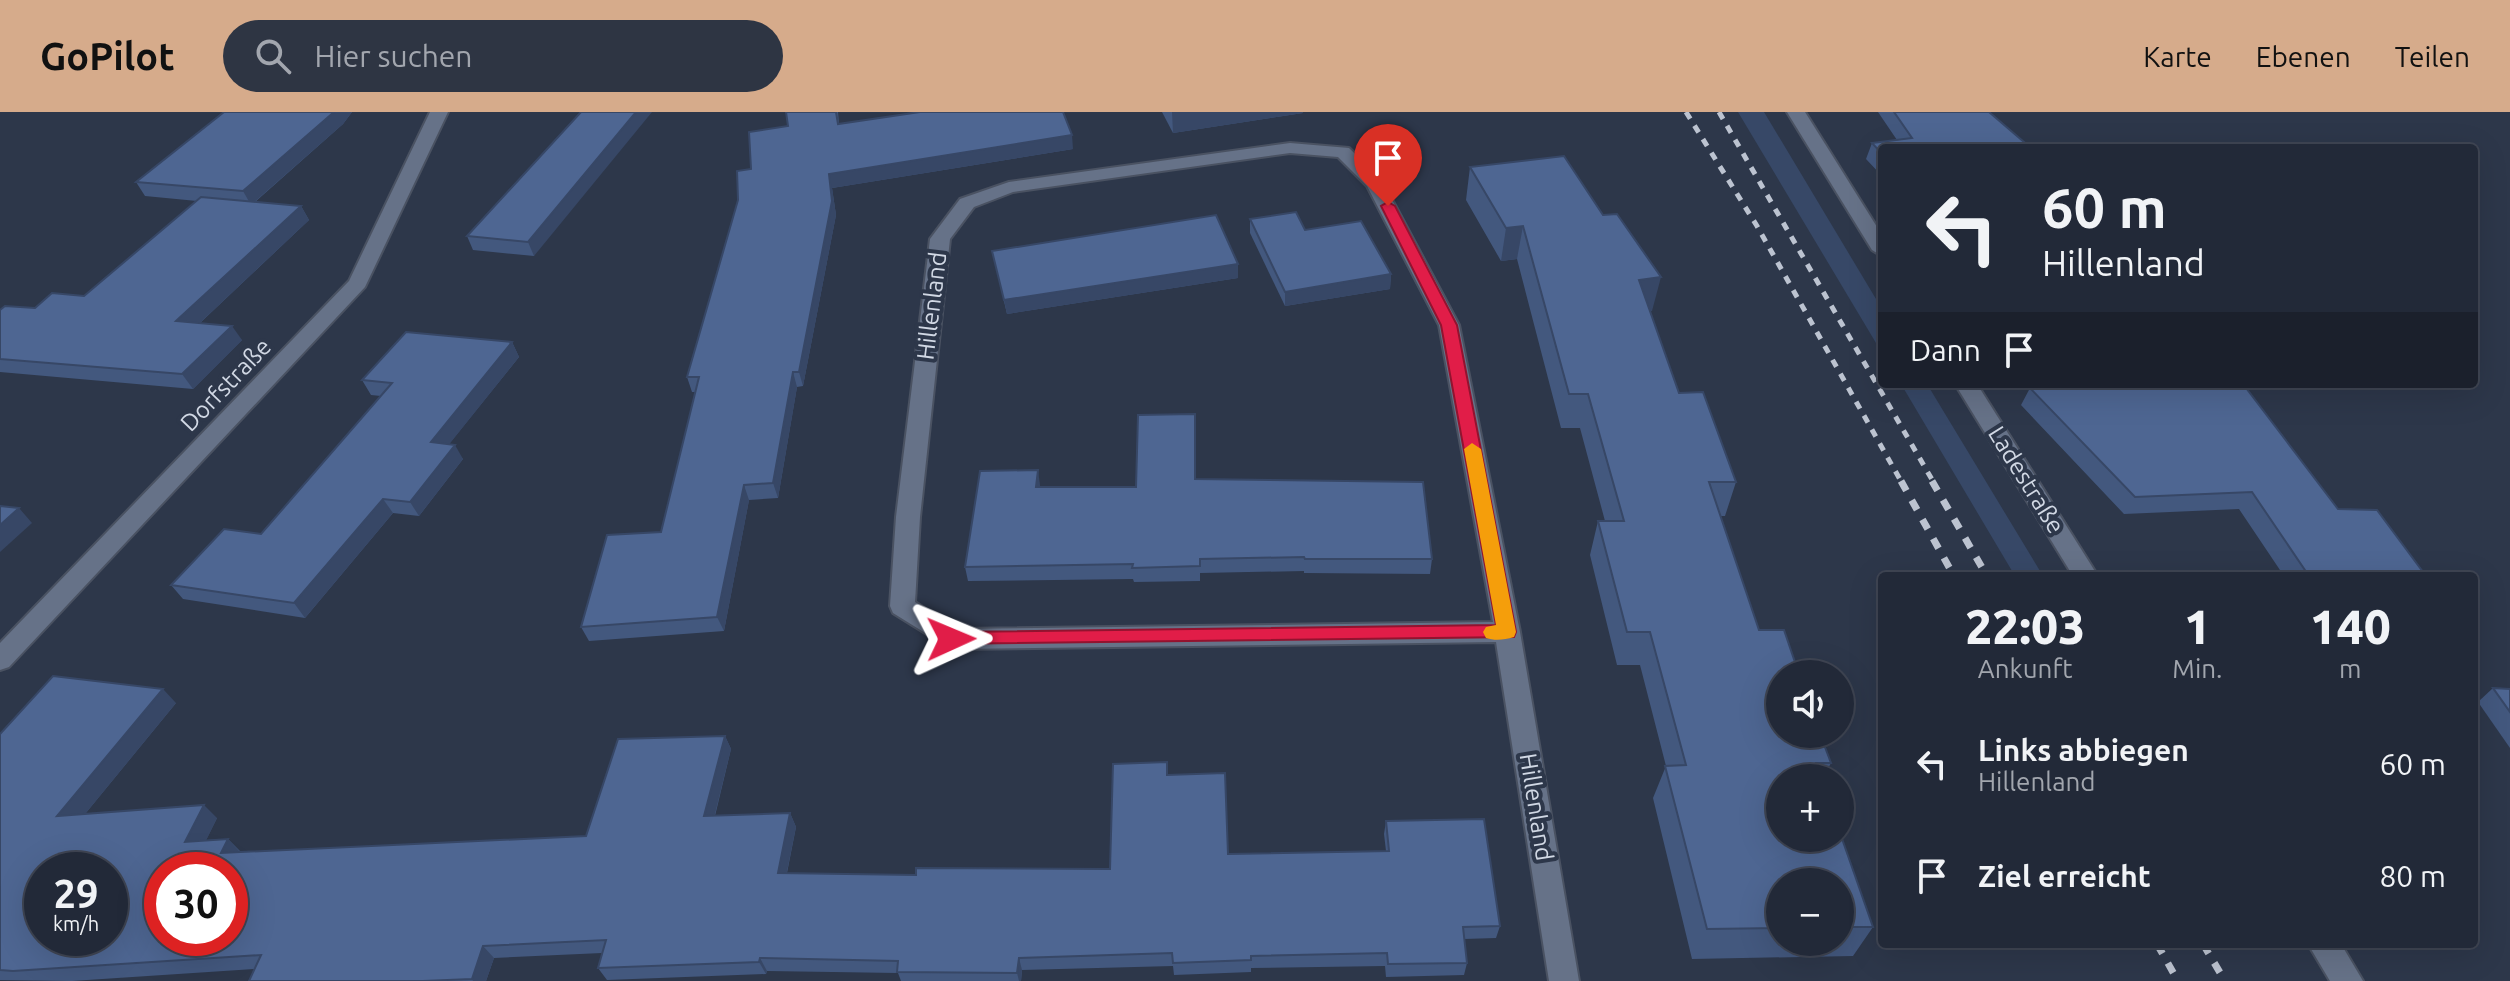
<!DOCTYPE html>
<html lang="de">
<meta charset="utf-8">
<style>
:root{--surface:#222938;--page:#2e3543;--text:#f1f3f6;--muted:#a2a6ae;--line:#3f4553;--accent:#d6ab8b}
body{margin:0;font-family:Ubuntu,sans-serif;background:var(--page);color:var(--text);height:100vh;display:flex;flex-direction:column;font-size:30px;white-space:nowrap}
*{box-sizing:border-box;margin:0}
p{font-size:26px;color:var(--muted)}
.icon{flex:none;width:44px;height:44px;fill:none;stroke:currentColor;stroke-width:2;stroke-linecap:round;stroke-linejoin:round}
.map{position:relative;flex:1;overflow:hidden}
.details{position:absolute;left:1878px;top:460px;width:600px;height:376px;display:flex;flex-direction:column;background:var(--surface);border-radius:8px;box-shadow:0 8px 32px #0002,0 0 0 2px var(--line)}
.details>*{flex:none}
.top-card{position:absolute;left:1878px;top:32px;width:600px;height:244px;border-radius:8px;box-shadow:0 8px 32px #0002,0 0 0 2px var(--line);background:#222938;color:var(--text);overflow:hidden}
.controls{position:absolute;left:1766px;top:548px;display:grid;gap:16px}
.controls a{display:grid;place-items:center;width:88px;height:88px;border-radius:50%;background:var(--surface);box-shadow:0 8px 32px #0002,0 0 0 2px var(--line);font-size:40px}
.speed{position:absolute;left:24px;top:740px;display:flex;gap:16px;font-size:40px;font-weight:700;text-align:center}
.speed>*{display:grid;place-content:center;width:104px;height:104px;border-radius:50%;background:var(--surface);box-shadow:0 8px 32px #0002,0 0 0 2px var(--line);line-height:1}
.speed small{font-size:20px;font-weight:400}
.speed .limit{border:12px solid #d22;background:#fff;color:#111}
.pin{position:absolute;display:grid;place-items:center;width:68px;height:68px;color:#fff;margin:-82px -34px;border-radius:50% 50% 50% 0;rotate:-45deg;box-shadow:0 0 8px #0007}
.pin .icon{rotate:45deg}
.me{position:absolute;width:88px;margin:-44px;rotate:89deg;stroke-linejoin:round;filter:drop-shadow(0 0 6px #0008)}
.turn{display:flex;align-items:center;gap:28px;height:168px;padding:0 32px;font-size:36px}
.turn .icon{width:104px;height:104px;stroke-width:2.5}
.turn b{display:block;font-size:56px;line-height:68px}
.then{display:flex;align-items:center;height:76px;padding:0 32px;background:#0003;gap:16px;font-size:30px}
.eta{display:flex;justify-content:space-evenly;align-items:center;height:136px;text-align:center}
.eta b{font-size:48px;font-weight:800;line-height:56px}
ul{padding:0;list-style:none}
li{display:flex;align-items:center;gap:24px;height:112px;padding:0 32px}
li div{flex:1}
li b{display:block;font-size:30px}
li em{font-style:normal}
header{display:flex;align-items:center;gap:48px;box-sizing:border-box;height:112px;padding:0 40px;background:var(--accent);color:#111}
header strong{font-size:38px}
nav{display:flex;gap:44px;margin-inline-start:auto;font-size:28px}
.search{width:560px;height:72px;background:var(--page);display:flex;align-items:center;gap:20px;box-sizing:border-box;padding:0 28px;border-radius:44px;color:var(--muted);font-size:30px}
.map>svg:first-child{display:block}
.green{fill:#374867}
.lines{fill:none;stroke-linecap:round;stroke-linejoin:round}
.minor-casing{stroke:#4a5262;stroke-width:4}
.minor{fill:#667288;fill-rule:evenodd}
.rail-far1{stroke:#bcc3d0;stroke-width:5;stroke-dasharray:8 8;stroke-linecap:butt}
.rail{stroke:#bcc3d0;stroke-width:7;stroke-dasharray:11 11;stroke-linecap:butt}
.wall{fill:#43587e;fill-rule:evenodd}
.shaded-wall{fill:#374766}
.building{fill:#4e6692;stroke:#374766;stroke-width:2;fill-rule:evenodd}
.route{fill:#e11d48;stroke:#92132f;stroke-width:2}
.slow{fill:#f59e0b}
.labels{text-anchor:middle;stroke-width:8;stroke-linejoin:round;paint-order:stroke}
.street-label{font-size:24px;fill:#d1d8e4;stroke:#2d374a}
</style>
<header>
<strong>GoPilot</strong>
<div class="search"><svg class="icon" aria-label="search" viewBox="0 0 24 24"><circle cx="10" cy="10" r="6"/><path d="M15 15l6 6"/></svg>Hier suchen</div>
<nav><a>Karte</a><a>Ebenen</a><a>Teilen</a></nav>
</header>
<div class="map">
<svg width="2510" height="869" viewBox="0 0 2510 869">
<rect width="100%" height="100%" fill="#2d374a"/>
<g class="green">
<polygon points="1738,0 1764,0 1882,197 1882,241"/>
<polygon points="1901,272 1927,272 2043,464 2015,464"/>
</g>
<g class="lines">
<defs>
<g id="minor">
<polygon points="430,0 448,0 365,175 9,555 0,558 0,531 349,169"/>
<polygon points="1787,0 1805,0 1882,123 1882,144 1872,138"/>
<path d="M 1290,31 L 1349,36 L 1381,67 L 1459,213 L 1520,520 L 1579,869 L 1549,869 L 1496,530 L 951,537 L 893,501 L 890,494 L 896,405 L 930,127 L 960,87 L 1009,70 ZM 1290,41 L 1338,45 L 1367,74 L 1439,213 L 1493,510 L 956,517 L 915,490 L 920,405 L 950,127 L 974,95 L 1013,80 Z"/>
<polygon points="1955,272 1977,272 2098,464 2073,464"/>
<polygon points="2308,832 2341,832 2363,869 2330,869"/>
</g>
</defs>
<use href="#minor" class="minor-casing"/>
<use href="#minor" class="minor"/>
<g class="rail-far1">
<polyline points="1686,0 1757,114 1902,371"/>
<polyline points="1719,0 1934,371"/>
</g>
<g class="rail">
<polyline points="1901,369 1954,464"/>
<polyline points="1932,369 1987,464"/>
<polyline points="2157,832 2178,869"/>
<polyline points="2203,832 2225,869"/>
</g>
</g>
<g class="wall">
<polygon points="224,0 352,0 343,12 255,90 301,94 309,108 200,211 242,228 193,277 0,260 0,198 35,196 84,184 197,89 145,84 136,70"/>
<polygon points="581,0 534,144 473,138 467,124"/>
<polygon points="786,0 838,0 839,12 1073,37 832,76 836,103 803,274 797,275 778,386 749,388 724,519 589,529 581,515 661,420 695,280 692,280 687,265 751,57 788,14"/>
<polygon points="1162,0 1303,0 1303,1 1173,21"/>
<polygon points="1878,0 1989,0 1882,36 1882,64 1866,47 1872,31 1897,28"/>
<path d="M 1470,55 L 1652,199 L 1650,199 L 1679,281 L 1736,370 L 1725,404 L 1720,404 L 1759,518 L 1831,651 L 1823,666 L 1780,666 L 1873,815 L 1853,844 L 1692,847 L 1653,686 L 1666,654 L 1640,553 L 1617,553 L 1590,443 L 1598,409 L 1605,409 L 1580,316 L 1561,316 L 1517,147 L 1501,149 L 1466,88 ZM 1780,770 L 1840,770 L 1840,830 L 1780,830 Z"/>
<polygon points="1250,107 1305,118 1391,162 1390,177 1285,194 1250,121"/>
<polygon points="992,139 1238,152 1238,166 1007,202"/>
<polygon points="512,230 519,245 449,332 463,347 419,404 393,401 305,506 183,487 171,473 261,422 381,284 371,283 362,268"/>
<polygon points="2030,276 2338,397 2426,464 2284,464 2239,397 2124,402 2021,293"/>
<polygon points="1196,367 1432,447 1430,462 1304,461 1304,459 1200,461 1200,469 1134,470 1133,467 968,469 965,455 1040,373 1040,375 1136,375"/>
<polygon points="2493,576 2510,577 2510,636 2478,590"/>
<polygon points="176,591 85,702 217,706 206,728 228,727 241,740 586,724 725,624 731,637 715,704 790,701 796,715 787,761 916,763 1110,757 1168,662 1228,742 1386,739 1384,722 1386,709 1500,814 1496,826 1464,827 1467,851 1464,863 1386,865 1385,854 1251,856 1251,860 1174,863 1173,854 1022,858 1021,869 901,869 898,861 767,859 766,862 607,868 598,856 602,841 494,846 486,869 249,869 254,857 72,869 0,868 0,622"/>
</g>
<g class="shaded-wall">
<polygon points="334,0 352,0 343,12 251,93 243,79"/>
<polygon points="636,0 652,0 534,144 528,130"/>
<polygon points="1172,0 1303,0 1303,1 1173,21"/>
<polygon points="1072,23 1073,37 832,76 836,103 803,274 799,260 829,62"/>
<polygon points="301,94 309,108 187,223 176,209"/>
<polygon points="1523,114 1517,147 1501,149 1506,116"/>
<polygon points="1238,152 1238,166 1007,202 1004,188"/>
<polygon points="1391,162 1390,177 1285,194 1285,180"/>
<polygon points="1661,165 1652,199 1631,202 1639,168"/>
<polygon points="232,214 242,228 193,277 182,262"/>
<polygon points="512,230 519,245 439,345 431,330"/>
<polygon points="793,260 797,275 778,386 773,371"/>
<polygon points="455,333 463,347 419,404 410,390"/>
<polygon points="1038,358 1040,373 1038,390 1036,375"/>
<polygon points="744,373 749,388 724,519 717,505"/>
<polygon points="383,387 393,401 305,506 294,491"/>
<polygon points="19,396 32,411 0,440 0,413"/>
<polygon points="163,577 176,591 72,718 57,704"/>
<polygon points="725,624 731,637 711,718 704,704"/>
<polygon points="204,693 217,706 199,743 185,730"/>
<polygon points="790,701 796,715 784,774 778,761"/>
<polygon points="228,727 241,741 221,741"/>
<polygon points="483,834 494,846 486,869 473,869 472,867"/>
<polygon points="760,846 767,859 766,862 759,850"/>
<polygon points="1019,846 1022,858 1021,869 1019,869 1017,861"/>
</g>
<g class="building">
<polygon points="224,0 334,0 243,79 136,70"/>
<polygon points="581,0 636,0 528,130 467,124"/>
<polygon points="786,0 836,0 838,12 920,0 1063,0 1072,23 829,62 832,89 799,260 793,260 773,371 744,373 717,505 581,515 607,423 661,420 699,265 687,265 738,88 737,59 751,57 749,20 788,14"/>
<polygon points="1894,0 1989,0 2031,36 1882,36 1882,42 1872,31 1912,26"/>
<polygon points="1564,44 1603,103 1617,102 1661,165 1639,168 1679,281 1703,280 1736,370 1709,370 1759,518 1784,518 1799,562 1780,562 1780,622 1820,622 1831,651 1816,651 1821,666 1780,666 1780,726 1840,726 1840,721 1873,815 1840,815 1840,770 1780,770 1780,816 1707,817 1665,654 1686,653 1650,520 1627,520 1598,409 1624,409 1588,282 1569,282 1523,114 1506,116 1470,55"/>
<polygon points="201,85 301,94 176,209 232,214 182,262 0,247 0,198 5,194 35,196 52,181 84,184"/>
<polygon points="1296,100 1305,118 1361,109 1391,162 1285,180 1250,107"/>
<polygon points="1216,103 1238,152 1004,188 992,139"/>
<polygon points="406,220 512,230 431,330 455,333 410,390 383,387 294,491 171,473 224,417 261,422 392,271 362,268"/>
<polygon points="2054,272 2243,272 2338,397 2377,398 2426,464 2309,464 2252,380 2135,385 2030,276"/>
<polygon points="1195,302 1195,367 1423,370 1432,447 1305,447 1304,445 1200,447 1200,454 1132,456 1133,452 965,455 980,359 1038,358 1036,375 1136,375 1138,303"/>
<polygon points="0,394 19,396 0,413"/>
<path d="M 53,564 L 163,577 L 57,704 L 204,693 L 185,730 L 228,727 L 221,741 L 586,724 L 618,627 L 725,624 L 704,704 L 790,701 L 778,761 L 916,763 L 916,756 L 1110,757 L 1113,652 L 1167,650 L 1167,663 L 1225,661 L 1228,742 L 1389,739 L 1386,709 L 1484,707 L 1500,814 L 1463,815 L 1467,851 L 1388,852 L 1387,841 L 1251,844 L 1251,848 L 1173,851 L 1172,841 L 1019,846 L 1017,861 L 897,860 L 898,849 L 760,846 L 759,850 L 598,856 L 606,828 L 483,834 L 472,867 L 423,869 L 249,869 L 261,843 L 13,859 L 0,858 L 0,622 ZM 42,758 L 110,758 L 110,826 L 42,826 ZM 162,758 L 230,758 L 230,826 L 162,826 Z"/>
<polygon points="2493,576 2510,577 2510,600"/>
</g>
<polygon class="route" points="1388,90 1395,94 1457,213 1516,520 1514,525 944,532 941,527 944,522 951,520 1496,513 1441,213 1381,94"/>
<path class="slow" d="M 1472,331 L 1481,337 L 1516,520 L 1514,525 C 1504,528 1495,529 1486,526 L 1483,520 L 1486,515 L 1496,513 L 1464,337 Z"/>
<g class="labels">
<g class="street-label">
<text transform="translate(932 194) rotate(-83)" y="8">Hillenland</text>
<text transform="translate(226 273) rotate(-46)" y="8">Dorfstraße</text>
<text transform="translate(2026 368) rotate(58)" y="8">Ladestraße</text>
<text transform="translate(1536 695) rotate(81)" y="8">Hillenland</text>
</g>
</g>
</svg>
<div class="controls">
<a><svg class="icon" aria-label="sound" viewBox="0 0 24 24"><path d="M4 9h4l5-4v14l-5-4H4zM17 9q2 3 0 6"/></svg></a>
<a>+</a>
<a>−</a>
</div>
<div class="speed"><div>29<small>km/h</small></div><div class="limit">30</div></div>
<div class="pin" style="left:1388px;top:94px;background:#d93025"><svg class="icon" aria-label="arrive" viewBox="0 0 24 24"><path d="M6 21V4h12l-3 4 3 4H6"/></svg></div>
<svg class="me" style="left:951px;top:527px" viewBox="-20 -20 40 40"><path d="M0-17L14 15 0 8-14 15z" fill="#e11d48" stroke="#fff" stroke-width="4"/></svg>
<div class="top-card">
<div class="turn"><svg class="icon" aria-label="left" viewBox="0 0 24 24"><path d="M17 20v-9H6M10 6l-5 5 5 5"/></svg><div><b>60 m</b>Hillenland</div></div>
<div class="then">Dann<svg class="icon" aria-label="arrive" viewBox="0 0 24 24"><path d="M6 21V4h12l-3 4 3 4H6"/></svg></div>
</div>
<section class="details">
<div class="eta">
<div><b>22:03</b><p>Ankunft</p></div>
<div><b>1</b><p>Min.</p></div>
<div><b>140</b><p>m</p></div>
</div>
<ul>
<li><svg class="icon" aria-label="left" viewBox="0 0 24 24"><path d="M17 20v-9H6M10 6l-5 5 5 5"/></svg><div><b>Links abbiegen</b><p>Hillenland</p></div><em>60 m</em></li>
<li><svg class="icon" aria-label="arrive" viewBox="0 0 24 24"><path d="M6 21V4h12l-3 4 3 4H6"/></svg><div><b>Ziel erreicht</b></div><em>80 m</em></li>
</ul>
</section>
</div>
